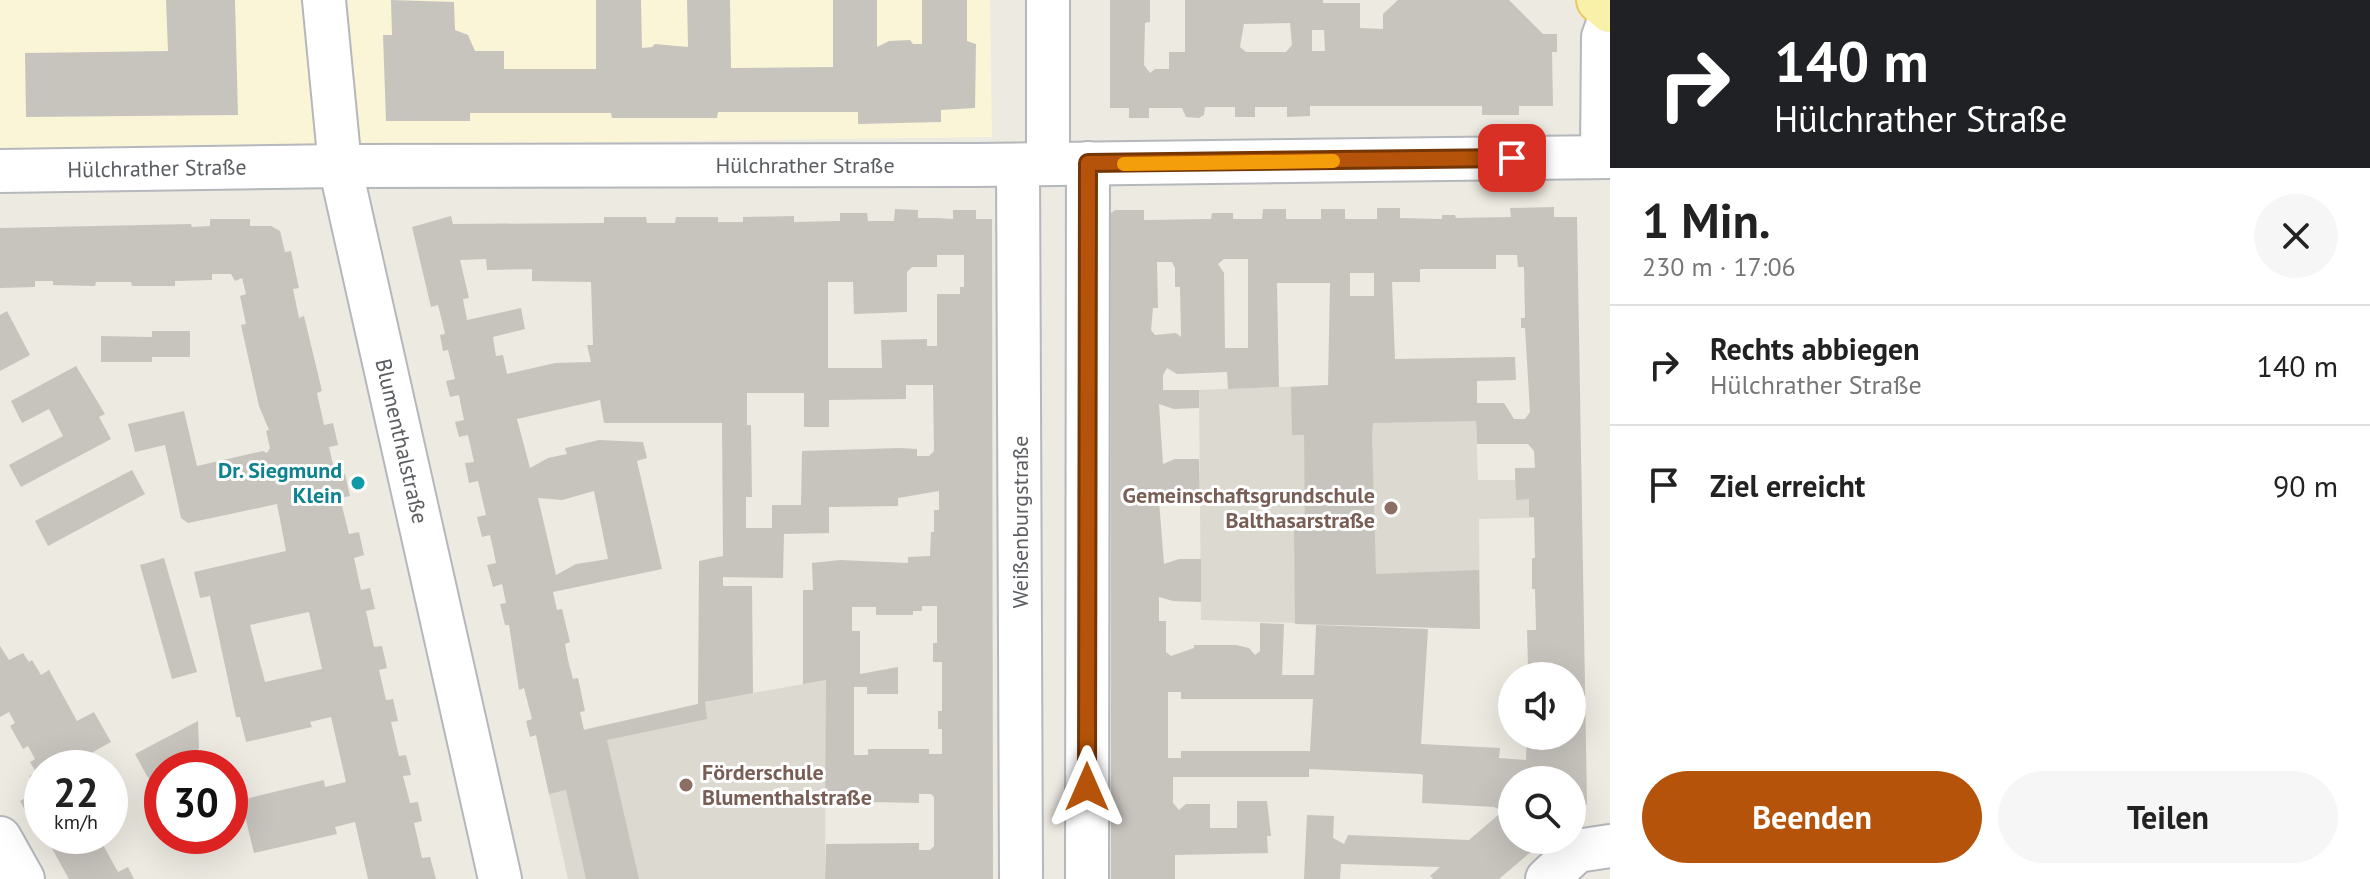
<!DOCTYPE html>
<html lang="de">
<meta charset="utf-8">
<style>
:root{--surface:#fff;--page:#f6f6f6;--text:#222;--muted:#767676;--line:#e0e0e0;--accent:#b45309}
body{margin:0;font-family:"PT Sans",sans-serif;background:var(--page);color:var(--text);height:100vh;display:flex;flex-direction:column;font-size:30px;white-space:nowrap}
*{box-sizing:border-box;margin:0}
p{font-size:26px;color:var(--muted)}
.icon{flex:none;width:44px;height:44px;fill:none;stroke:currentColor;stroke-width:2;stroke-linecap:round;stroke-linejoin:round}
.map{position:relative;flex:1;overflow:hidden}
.drawer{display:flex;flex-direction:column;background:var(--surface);width:760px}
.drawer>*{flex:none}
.hud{background:#202124;color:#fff;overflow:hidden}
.tools{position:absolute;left:1498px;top:662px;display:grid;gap:16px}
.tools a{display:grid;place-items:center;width:88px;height:88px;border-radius:50%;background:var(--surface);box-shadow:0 8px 32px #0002;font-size:40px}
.speed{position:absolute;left:24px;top:750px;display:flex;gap:16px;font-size:40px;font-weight:700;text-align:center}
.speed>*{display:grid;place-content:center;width:104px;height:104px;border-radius:50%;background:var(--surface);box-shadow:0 8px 32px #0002;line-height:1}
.speed small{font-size:20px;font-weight:400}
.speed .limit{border:12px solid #d22;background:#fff;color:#111}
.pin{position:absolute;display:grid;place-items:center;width:68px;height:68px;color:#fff;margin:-34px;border-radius:16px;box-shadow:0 4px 12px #0006}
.me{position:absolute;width:88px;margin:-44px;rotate:0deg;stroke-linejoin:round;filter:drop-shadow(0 0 6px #0008)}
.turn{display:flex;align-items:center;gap:28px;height:168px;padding:0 32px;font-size:36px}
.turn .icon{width:104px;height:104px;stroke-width:2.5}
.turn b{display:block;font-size:56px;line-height:68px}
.round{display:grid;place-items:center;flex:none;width:84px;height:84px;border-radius:42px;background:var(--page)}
.overview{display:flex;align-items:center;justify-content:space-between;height:136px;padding:0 32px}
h1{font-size:48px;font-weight:800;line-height:60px}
.button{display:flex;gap:16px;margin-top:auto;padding:16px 32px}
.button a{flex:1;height:92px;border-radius:48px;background:var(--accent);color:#fff;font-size:32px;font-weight:800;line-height:92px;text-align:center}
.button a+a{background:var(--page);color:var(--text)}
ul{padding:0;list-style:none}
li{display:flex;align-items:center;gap:24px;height:120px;padding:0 32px;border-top:2px solid var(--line)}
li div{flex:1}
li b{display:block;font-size:30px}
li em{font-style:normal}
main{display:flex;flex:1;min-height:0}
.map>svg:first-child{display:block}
.commercial{fill:#fbf5d7}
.education{fill:#dcd9d0}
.building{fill:#c7c4be;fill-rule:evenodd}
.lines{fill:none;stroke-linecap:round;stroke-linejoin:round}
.minor-casing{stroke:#b4b7bb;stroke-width:46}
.major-casing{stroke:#e8c95f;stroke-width:48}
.minor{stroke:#fff;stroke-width:42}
.major{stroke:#f9f1a9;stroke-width:44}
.route-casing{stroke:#753606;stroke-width:20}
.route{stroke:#b45309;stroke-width:14}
.slow{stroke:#f59e0b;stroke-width:14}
.culture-dot{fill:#0f9aa8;stroke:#fff;stroke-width:3}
.education-dot{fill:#8d6e63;stroke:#fff;stroke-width:3}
.labels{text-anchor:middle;stroke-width:6;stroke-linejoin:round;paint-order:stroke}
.street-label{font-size:22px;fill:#5a5d61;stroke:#fff}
.culture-label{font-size:22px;font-weight:bold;fill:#0d838f;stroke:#fff;text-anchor:end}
.education-label{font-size:22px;font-weight:bold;fill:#785e54;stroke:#fff;text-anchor:end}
</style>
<main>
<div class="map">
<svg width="1610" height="879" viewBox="0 0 1610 879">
<rect width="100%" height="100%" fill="#eceae1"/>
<polygon class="commercial" points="0,0 990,0 992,137 0,150"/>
<g class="education">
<polygon points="1420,382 1476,421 1478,480 1515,480 1515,468 1581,467 1582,516 1479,519 1480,629 1201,620 1199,390"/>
<polygon points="826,680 825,879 568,879 537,740 725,698"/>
</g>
<g class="building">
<polygon points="166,0 235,0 238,115 26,117 25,53 168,51"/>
<polygon points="391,0 454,2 455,30 468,35 475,51 504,51 504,69 596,69 596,0 641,0 642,48 652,47 655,44 688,47 687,0 730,0 731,68 833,67 833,0 877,0 877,47 889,41 910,40 913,44 922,44 922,0 967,0 967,41 976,44 975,108 941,110 941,122 858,124 858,112 718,112 717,118 612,118 611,113 470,113 470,121 386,121 383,35 392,35"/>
<path d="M 1110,0 L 1150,0 L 1150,22 L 1145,23 L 1144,65 L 1150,73 L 1155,69 L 1169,69 L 1169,52 L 1185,52 L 1185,0 L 1323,0 L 1323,3 L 1360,3 L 1360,28 L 1383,29 L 1383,14 L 1398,0 L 1509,0 L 1543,34 L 1557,34 L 1557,52 L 1552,52 L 1553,106 L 1519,106 L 1519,115 L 1482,115 L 1482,106 L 1310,106 L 1310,116 L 1287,117 L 1287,107 L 1255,107 L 1255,117 L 1235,117 L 1235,107 L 1205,107 L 1204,115 L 1199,118 L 1186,117 L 1182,108 L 1149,108 L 1149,118 L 1129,118 L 1129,108 L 1110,108 ZM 1290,23 L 1292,45 L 1286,52 L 1246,52 L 1240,47 L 1244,24 ZM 1312,30 L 1324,30 L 1325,51 L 1312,51 Z"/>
<path d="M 1554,207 L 1554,217 L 1577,217 L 1587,804 L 1572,816 L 1572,780 L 1512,780 L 1512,840 L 1545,840 L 1499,879 L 1433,879 L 1430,876 L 1440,867 L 1341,864 L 1340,879 L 1304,879 L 1307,815 L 1334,816 L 1333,838 L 1344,844 L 1348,835 L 1469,840 L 1503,811 L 1494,807 L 1422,803 L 1423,775 L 1420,774 L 1309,769 L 1309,777 L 1173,777 L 1173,803 L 1179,810 L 1186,804 L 1210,804 L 1210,828 L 1237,828 L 1237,801 L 1267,801 L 1271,836 L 1267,836 L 1268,853 L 1175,855 L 1175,879 L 1111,879 L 1111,213 L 1115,210 L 1144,210 L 1144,220 L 1211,219 L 1212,213 L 1233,213 L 1233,219 L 1262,219 L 1263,209 L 1286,209 L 1286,219 L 1321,219 L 1321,209 L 1345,209 L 1345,219 L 1377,219 L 1377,208 L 1400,208 L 1400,218 L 1442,219 L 1442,215 L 1455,215 L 1456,218 L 1511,217 L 1510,208 ZM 1496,255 L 1517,255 L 1518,267 L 1524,267 L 1525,318 L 1521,318 L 1521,328 L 1525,328 L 1530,412 L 1525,419 L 1514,419 L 1504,403 L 1477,403 L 1477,381 L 1516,380 L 1515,357 L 1395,359 L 1392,282 L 1420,282 L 1420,269 L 1496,269 ZM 1224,259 L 1248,259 L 1248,348 L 1225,348 L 1224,273 L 1218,264 ZM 1157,262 L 1172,262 L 1175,268 L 1175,287 L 1180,287 L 1181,337 L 1176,333 L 1155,335 L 1151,330 L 1153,308 L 1158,308 ZM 1350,273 L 1374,273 L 1374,296 L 1350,296 ZM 1277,283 L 1330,283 L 1328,385 L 1291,387 L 1292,435 L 1304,435 L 1305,525 L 1294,525 L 1295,624 L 1480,629 L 1479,570 L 1376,574 L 1372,435 L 1373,423 L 1476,421 L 1477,444 L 1528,444 L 1534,451 L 1535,468 L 1515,468 L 1516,500 L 1529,499 L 1529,517 L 1534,517 L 1535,558 L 1532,558 L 1532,589 L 1535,589 L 1536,630 L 1527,630 L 1528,667 L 1523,667 L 1523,676 L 1572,676 L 1572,736 L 1527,736 L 1526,760 L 1499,758 L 1500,748 L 1421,744 L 1428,629 L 1316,625 L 1314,675 L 1282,675 L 1284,624 L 1260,623 L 1260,651 L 1255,655 L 1249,648 L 1236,645 L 1194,645 L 1194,648 L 1171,656 L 1166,652 L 1166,621 L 1159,621 L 1159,597 L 1173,601 L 1201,602 L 1201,559 L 1179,559 L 1164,564 L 1159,501 L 1200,500 L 1199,459 L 1175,459 L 1163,464 L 1159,404 L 1174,409 L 1199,408 L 1199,390 L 1163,390 L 1163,375 L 1167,368 L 1177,374 L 1227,372 L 1228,389 L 1279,387 ZM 1168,692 L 1181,692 L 1181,699 L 1313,699 L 1310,751 L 1181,751 L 1181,758 L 1168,758 Z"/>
<path d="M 895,209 L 918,210 L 918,218 L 937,218 L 953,219 L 953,210 L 976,210 L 976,219 L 992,219 L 993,879 L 825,879 L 826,844 L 919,843 L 919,850 L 930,850 L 934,846 L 934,797 L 931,794 L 919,794 L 919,803 L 825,801 L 826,680 L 803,684 L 803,590 L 813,590 L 812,563 L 840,560 L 908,563 L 908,557 L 930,556 L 931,532 L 934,532 L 934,510 L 939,510 L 939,491 L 898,498 L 898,506 L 829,507 L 829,533 L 784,534 L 783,578 L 723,577 L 723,586 L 752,586 L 753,693 L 705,702 L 707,719 L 607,740 L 639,879 L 586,879 L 566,790 L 549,794 L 536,735 L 530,737 L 526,721 L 532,719 L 524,688 L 519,690 L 509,625 L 505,625 L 500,604 L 506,603 L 502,584 L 493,587 L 487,565 L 496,563 L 493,548 L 490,535 L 482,537 L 477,517 L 486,515 L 478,481 L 469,483 L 465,463 L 474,462 L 468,435 L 459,437 L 455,422 L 464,420 L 461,406 L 459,395 L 450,397 L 446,381 L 455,379 L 448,350 L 443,351 L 440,335 L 445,334 L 443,325 L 438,305 L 431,307 L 412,227 L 451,216 L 453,224 L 604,223 L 604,217 L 646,217 L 647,223 L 675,223 L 676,217 L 718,217 L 718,222 L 743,222 L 743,217 L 794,216 L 794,222 L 840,221 L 840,213 L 867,213 L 868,221 L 894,221 ZM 937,255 L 964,255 L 964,287 L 960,287 L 960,294 L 937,294 L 937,346 L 927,346 L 927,339 L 881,340 L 882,368 L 828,368 L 828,282 L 853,282 L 854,314 L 907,312 L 907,272 L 912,267 L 937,267 ZM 486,259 L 487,270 L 532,269 L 532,281 L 591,282 L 593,345 L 587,345 L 591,362 L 555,363 L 507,374 L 503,355 L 496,356 L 493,337 L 525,329 L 521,308 L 467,320 L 463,299 L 469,298 L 460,260 ZM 906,385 L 933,385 L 934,451 L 929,456 L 917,456 L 917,449 L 900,448 L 802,451 L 801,505 L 772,505 L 772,528 L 746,528 L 746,497 L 752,497 L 751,425 L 747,425 L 747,393 L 804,393 L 804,427 L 829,427 L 829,400 L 906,399 ZM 600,400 L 604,423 L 722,423 L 723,556 L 699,561 L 698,704 L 584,730 L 580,712 L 585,711 L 578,678 L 573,679 L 568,660 L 565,644 L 570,642 L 562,609 L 557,610 L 553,592 L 662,569 L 637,461 L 647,458 L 643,442 L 599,440 L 565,448 L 567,454 L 548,458 L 530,468 L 517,419 ZM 594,491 L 608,559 L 576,564 L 556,575 L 538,498 L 562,500 ZM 922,606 L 937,606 L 937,643 L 933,643 L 933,662 L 942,662 L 942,711 L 938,711 L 938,729 L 942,729 L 942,754 L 929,754 L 929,749 L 868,749 L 868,755 L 854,755 L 854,687 L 867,687 L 867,694 L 898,694 L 898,667 L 860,674 L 860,631 L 852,631 L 852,607 L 876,607 L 876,615 L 913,615 L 913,611 L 922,611 Z"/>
<path d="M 210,219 L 250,219 L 250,226 L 271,226 L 280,231 L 285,252 L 291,251 L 299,288 L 293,289 L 299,318 L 304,316 L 322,391 L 317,393 L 324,425 L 333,423 L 338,445 L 329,447 L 336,477 L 345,474 L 350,496 L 340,498 L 349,534 L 359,532 L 364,555 L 354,558 L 361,590 L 370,588 L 375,609 L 366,611 L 374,647 L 382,646 L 387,668 L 379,670 L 386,700 L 393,699 L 398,721 L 391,722 L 399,756 L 406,755 L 411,775 L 403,776 L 410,803 L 418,802 L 422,821 L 414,823 L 422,858 L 430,857 L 436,879 L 368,879 L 355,822 L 335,827 L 337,834 L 254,853 L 241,800 L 324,780 L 325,787 L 346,782 L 331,717 L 310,722 L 312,727 L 246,742 L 240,717 L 236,717 L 210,596 L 200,598 L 194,572 L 286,551 L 277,504 L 188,523 L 181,518 L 165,445 L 135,452 L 128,424 L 184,411 L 197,466 L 263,451 L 267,453 L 270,448 L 266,431 L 269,430 L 259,406 L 241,325 L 246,324 L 240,296 L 246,294 L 242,278 L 235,281 L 231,274 L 212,274 L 212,280 L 175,281 L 175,286 L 132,286 L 131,282 L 96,282 L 95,286 L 53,285 L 53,281 L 35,281 L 35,287 L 0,288 L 0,228 L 191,224 L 192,227 L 210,226 ZM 309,612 L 322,669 L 265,682 L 250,625 Z"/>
<polygon points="7,311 30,355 0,371 0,315"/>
<polygon points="152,331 190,331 190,357 152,357 152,362 101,362 101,336 152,337"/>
<polygon points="76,366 105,414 99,417 111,439 21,487 9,465 63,436 49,409 22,423 11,401"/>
<polygon points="132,470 145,494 48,546 35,521"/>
<polygon points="164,558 197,672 172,679 140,565"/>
<polygon points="0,646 9,660 23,653 29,662 32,660 41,675 49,670 77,721 94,712 111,742 93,752 96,757 80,768 42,768 42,830 38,823 33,825 20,801 40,790 29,776 36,772 30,762 35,759 28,746 23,749 10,726 15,723 9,712 0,717"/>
<polygon points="198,721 199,749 162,768 162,786 159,788 147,776 135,754"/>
<polygon points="45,836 98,836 118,872 128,867 134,879 69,879"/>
</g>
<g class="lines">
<defs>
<g id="minor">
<polyline points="324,0 340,166 500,879"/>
<polyline points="1048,0 1048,164"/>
<polyline points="1602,157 1603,37 1610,18"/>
<polyline points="1018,165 1021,879"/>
<polyline points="0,171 340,166 975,165 1610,157"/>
<polyline points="0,838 23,879"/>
<polyline points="1087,879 1088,163"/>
<polyline points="1547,879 1577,851 1610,846"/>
</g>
<polyline id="major" points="1599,0 1610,10"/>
</defs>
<use href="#minor" class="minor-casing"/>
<use href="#major" class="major-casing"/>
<use href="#minor" class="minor"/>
<use href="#major" class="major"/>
</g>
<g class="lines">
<defs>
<polyline id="route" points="1087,787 1088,163 1512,158"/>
</defs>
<use href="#route" class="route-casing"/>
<use href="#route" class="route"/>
<polyline class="slow" points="1124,164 1333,161"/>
</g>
<circle class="culture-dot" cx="358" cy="483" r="8"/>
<g class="education-dot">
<circle cx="1391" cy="508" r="8"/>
<circle cx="686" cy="785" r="8"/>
</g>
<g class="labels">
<g class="street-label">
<text x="805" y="173">Hülchrather Straße</text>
<text transform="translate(157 168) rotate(-1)" y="8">Hülchrather Straße</text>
<text transform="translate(402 441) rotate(77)" y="8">Blumenthalstraße</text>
<text transform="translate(1020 522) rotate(-90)" y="8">Weißenburgstraße</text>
</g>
<g class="culture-label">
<text x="342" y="478">Dr. Siegmund<tspan x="342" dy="25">Klein</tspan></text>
</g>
<g class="education-label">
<text x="1375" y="503">Gemeinschaftsgrundschule<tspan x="1375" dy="25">Balthasarstraße</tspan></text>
<text x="702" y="780" text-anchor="start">Förderschule<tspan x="702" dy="25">Blumenthalstraße</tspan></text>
</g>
</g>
</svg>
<div class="tools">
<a><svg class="icon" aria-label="sound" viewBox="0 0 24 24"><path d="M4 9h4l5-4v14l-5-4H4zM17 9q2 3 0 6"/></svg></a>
<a><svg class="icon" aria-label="search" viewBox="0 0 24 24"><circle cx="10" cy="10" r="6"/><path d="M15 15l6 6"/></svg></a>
</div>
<div class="speed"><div>22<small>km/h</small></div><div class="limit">30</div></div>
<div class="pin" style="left:1512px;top:158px;background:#d93025"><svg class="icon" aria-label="arrive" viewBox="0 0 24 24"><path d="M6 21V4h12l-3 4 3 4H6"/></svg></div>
<svg class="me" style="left:1087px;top:787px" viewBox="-20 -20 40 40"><path d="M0-17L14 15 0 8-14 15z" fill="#b45309" stroke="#fff" stroke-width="4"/></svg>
</div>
<section class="drawer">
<div class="hud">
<div class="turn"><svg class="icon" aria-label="right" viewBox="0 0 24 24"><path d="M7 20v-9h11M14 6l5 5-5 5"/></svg><div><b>140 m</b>Hülchrather Straße</div></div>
</div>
<div class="overview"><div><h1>1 Min.</h1><p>230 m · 17:06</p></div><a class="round"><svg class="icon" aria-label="close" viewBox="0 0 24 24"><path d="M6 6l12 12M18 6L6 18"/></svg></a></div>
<ul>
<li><svg class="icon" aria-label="right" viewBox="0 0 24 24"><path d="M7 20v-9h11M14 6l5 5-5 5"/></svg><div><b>Rechts abbiegen</b><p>Hülchrather Straße</p></div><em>140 m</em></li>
<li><svg class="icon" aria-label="arrive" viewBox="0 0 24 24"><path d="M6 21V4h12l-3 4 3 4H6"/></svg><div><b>Ziel erreicht</b></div><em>90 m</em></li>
</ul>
<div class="button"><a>Beenden</a><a>Teilen</a></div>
</section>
</main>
